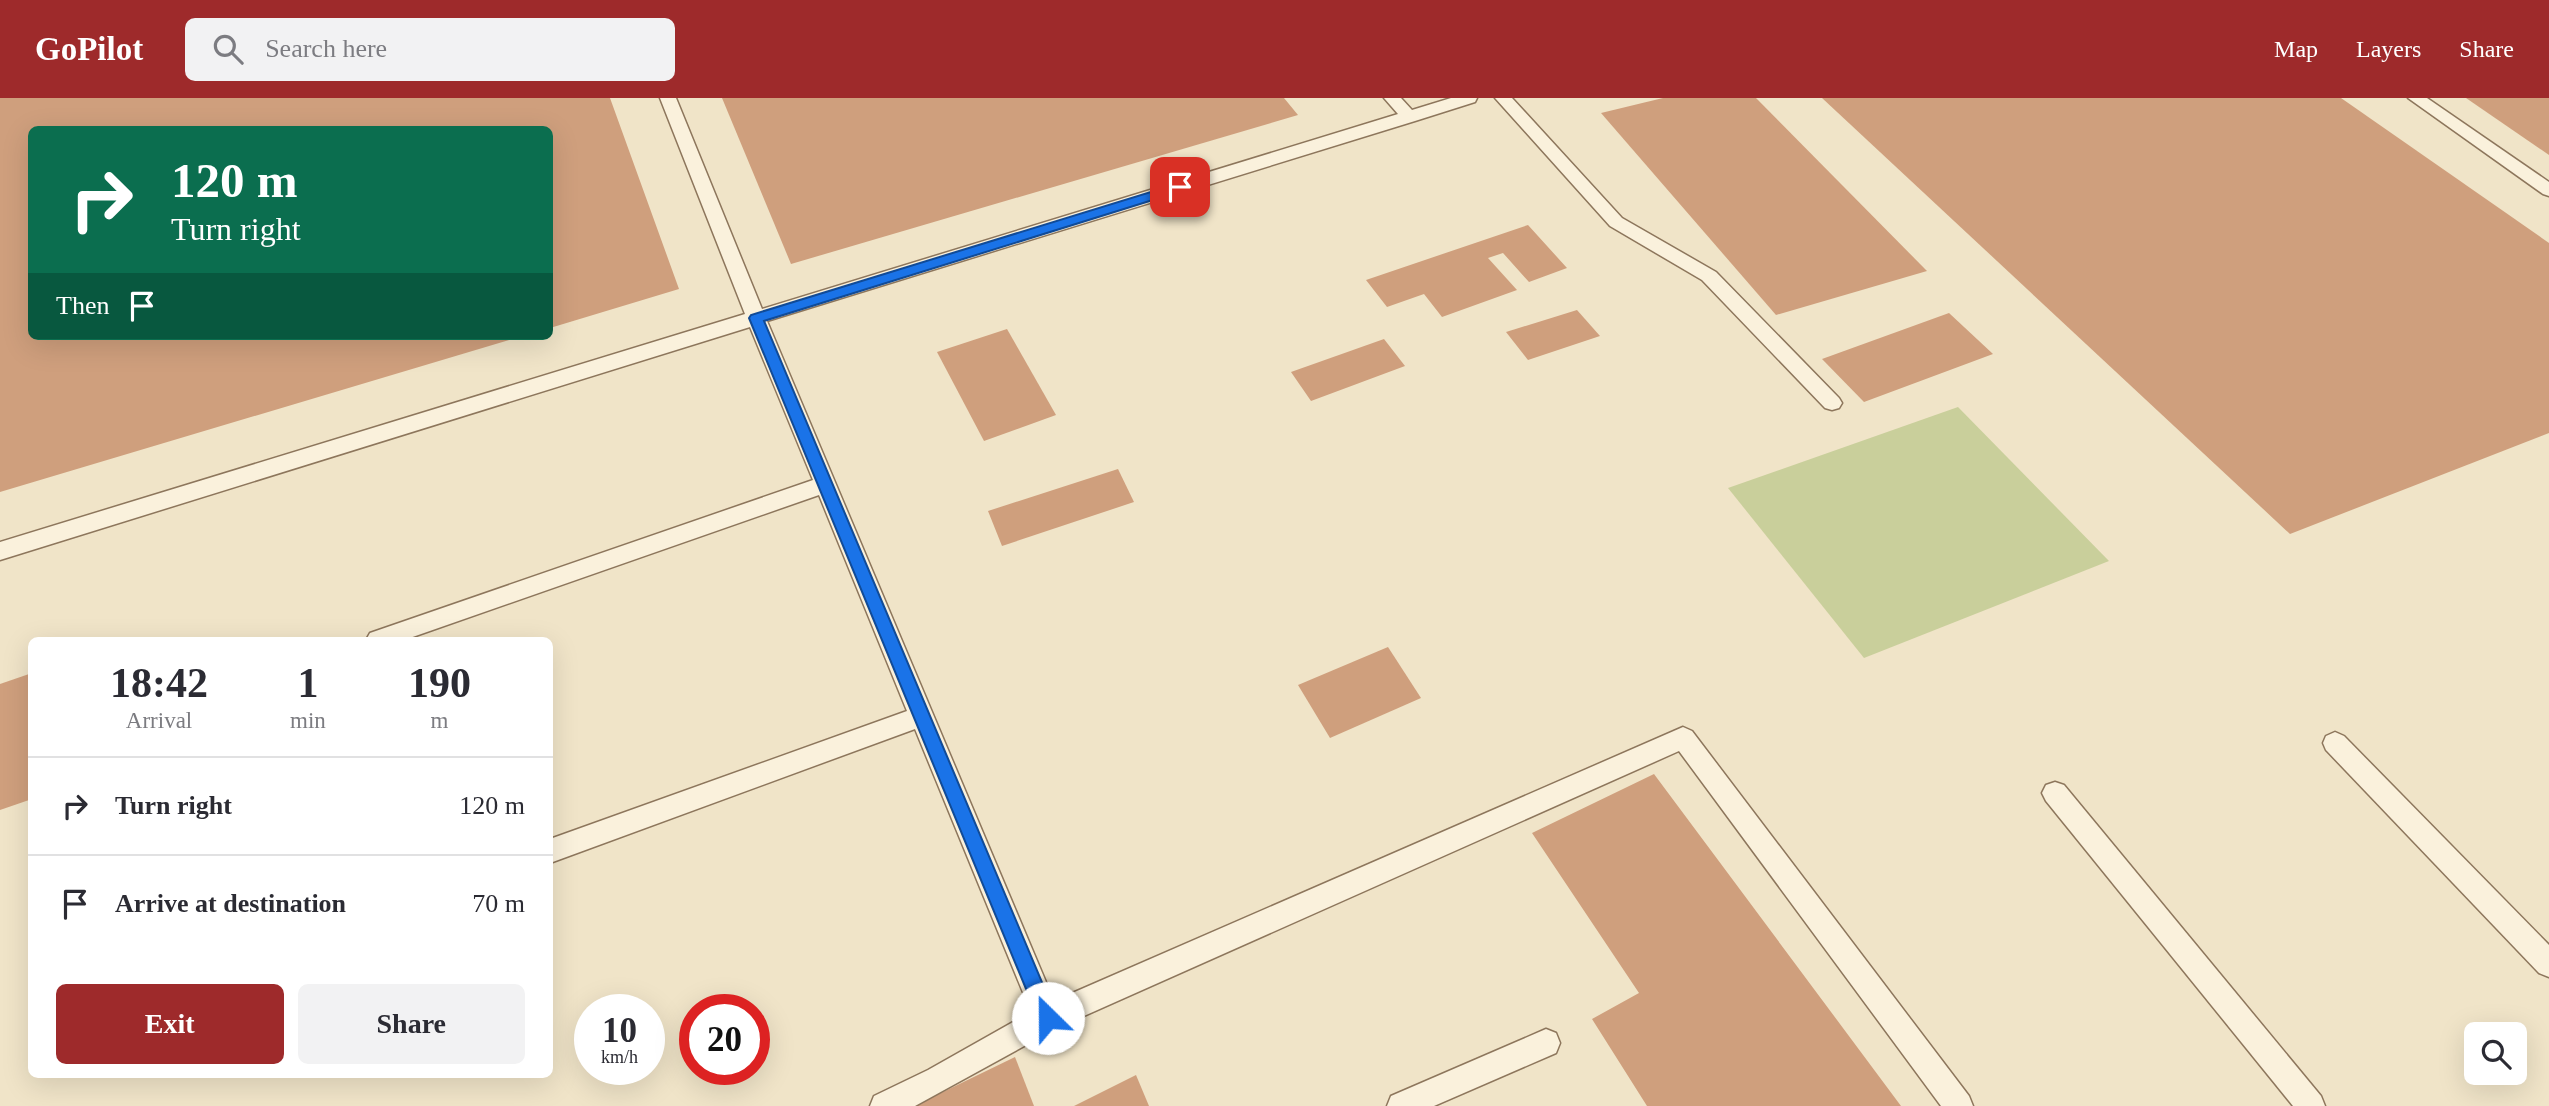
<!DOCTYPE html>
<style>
:root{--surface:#fff;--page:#f2f2f3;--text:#2b2b33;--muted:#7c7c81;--line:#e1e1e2;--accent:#9e2a2b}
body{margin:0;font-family:"Times New Roman",serif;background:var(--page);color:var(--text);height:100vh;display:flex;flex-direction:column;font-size:26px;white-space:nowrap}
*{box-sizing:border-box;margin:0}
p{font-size:23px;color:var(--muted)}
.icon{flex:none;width:38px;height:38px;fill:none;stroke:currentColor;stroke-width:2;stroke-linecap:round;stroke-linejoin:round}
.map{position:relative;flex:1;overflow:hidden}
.side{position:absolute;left:28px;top:539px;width:525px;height:441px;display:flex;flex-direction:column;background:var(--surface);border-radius:10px;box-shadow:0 7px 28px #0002}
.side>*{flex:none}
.top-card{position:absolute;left:28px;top:28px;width:525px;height:214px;border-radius:10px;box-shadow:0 7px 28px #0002;background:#0b6e4f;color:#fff;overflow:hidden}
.controls{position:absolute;left:2464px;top:924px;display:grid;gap:14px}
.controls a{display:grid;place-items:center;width:63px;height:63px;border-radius:10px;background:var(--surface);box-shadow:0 7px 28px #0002;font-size:35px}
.speed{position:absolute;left:574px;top:896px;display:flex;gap:14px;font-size:35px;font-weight:700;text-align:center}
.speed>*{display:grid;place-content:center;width:91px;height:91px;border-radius:50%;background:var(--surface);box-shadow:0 7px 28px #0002;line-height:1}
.speed small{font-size:18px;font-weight:400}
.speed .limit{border:10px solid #d22;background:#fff;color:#111}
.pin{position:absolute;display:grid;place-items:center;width:60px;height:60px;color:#fff;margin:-30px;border-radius:14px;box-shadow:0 4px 10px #0006}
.me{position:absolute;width:77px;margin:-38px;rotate:337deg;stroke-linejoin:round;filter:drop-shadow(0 0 5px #0008)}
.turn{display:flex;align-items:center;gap:24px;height:147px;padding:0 28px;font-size:32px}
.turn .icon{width:91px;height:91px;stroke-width:2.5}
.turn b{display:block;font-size:49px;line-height:60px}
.then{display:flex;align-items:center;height:66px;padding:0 28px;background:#0003;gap:14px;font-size:26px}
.eta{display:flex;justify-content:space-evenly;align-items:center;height:119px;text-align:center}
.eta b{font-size:42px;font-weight:800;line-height:49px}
.action{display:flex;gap:14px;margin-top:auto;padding:14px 28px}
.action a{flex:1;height:80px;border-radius:10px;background:var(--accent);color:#fff;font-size:28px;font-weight:800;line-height:80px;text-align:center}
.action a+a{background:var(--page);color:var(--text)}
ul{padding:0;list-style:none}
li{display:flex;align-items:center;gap:21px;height:98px;padding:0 28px;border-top:2px solid var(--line)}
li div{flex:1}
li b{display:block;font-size:26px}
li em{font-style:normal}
header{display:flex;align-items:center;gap:42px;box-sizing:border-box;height:98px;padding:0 35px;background:var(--accent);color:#fff}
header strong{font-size:33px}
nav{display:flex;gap:38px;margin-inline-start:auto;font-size:24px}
.search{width:490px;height:63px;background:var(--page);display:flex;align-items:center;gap:18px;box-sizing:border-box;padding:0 24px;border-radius:10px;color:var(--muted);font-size:26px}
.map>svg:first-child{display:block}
.green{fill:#c9cf9b}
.building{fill:#cf9f7d}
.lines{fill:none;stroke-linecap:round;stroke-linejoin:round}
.service-casing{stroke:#8d765c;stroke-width:3}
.service{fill:#faf1dc;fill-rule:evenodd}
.route{fill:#1a73e8;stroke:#114b97;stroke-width:2}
</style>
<header>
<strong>GoPilot</strong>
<div class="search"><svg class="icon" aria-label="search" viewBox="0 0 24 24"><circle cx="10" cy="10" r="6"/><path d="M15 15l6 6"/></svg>Search here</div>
<nav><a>Map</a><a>Layers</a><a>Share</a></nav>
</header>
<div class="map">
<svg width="2549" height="1008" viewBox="0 0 2549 1008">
<rect width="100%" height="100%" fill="#f0e4c8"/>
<polygon class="green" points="1958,309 2109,463 1864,560 1728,390"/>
<g class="building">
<polygon points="0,0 610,0 679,191 550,230 550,32 32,32 32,238 519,239 0,394"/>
<polygon points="722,0 1284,0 1298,17 791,166"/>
<polygon points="1663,0 1756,0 1927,173 1776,217 1601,15"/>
<polygon points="1822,0 2341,0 2549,145 2549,335 2290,436"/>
<polygon points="2466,0 2549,0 2549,57"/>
<polygon points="1528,127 1567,170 1529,184 1503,155 1488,160 1517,192 1442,219 1424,196 1387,209 1366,182"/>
<polygon points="1577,212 1600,238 1528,262 1506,234"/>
<polygon points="1949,215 1993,256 1864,304 1822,261"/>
<polygon points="1007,231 1056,317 984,343 937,254"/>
<polygon points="1384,241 1405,268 1311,303 1291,274"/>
<polygon points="1118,371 1134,404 1002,448 988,413"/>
<polygon points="1388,549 1421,600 1330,640 1298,587"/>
<polygon points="32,575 32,701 0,712 0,586"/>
<polygon points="1654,676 1901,1008 1647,1008 1592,921 1639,895 1532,735"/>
<polygon points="1015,959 1034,1008 914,1008"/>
<polygon points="1136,977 1149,1008 1074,1008"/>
</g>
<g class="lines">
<defs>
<g id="service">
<polygon points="660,0 676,0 762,211 1398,16 1384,0 1401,0 1412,12 1451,0 1477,0 1475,4 1415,23 767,223 1054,903 1683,629 1692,633 1969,998 1973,1008 1941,1008 1679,653 1057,930 915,1008 870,1008 874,998 928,972 1031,914 915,631 550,765 550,741 907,613 819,397 404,542 366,542 370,535 813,382 750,229 0,462 0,444 745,216"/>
<polygon points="1495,0 1512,0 1622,120 1716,174 1839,300 1842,305 1839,310 1832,312 1825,310 1702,182 1610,128"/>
<polygon points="2408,0 2427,0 2549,84 2549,98 2543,96"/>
<polygon points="2335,634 2344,638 2549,847 2549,879 2539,875 2326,652 2323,645 2326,638"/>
<polygon points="2055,684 2064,687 2321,998 2325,1008 2293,1008 2046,703 2042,695 2046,687"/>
<polygon points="1546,931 1556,935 1560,945 1556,955 1434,1008 1387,1008 1391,998"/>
</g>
</defs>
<use href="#service" class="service-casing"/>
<use href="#service" class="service"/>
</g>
<polygon class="route" points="1180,85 1185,86 1185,92 764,223 1057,920 1054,927 1048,930 1041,927 1038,920 749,220 751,217"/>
</svg>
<div class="controls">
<a><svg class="icon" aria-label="search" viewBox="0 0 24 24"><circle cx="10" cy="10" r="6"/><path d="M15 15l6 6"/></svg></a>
</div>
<div class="speed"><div>10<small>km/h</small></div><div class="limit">20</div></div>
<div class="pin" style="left:1180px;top:89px;background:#d93025"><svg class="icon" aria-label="arrive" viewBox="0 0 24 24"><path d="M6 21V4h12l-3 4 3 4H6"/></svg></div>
<svg class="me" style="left:1048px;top:920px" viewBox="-20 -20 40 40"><circle r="19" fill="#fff"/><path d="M0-13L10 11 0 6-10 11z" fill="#1a73e8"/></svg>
<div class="top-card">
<div class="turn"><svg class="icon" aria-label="right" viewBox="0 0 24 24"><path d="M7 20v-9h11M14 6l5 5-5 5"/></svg><div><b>120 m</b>Turn right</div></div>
<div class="then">Then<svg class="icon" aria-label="arrive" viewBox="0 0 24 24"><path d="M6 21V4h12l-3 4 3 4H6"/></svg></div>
</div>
<section class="side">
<div class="eta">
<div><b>18:42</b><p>Arrival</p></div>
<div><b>1</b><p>min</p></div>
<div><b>190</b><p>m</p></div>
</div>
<ul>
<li><svg class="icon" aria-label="right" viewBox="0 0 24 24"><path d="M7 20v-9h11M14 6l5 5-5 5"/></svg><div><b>Turn right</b></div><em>120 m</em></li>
<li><svg class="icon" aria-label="arrive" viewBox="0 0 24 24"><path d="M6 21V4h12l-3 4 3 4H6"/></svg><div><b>Arrive at destination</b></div><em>70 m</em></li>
</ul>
<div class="action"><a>Exit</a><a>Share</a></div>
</section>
</div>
